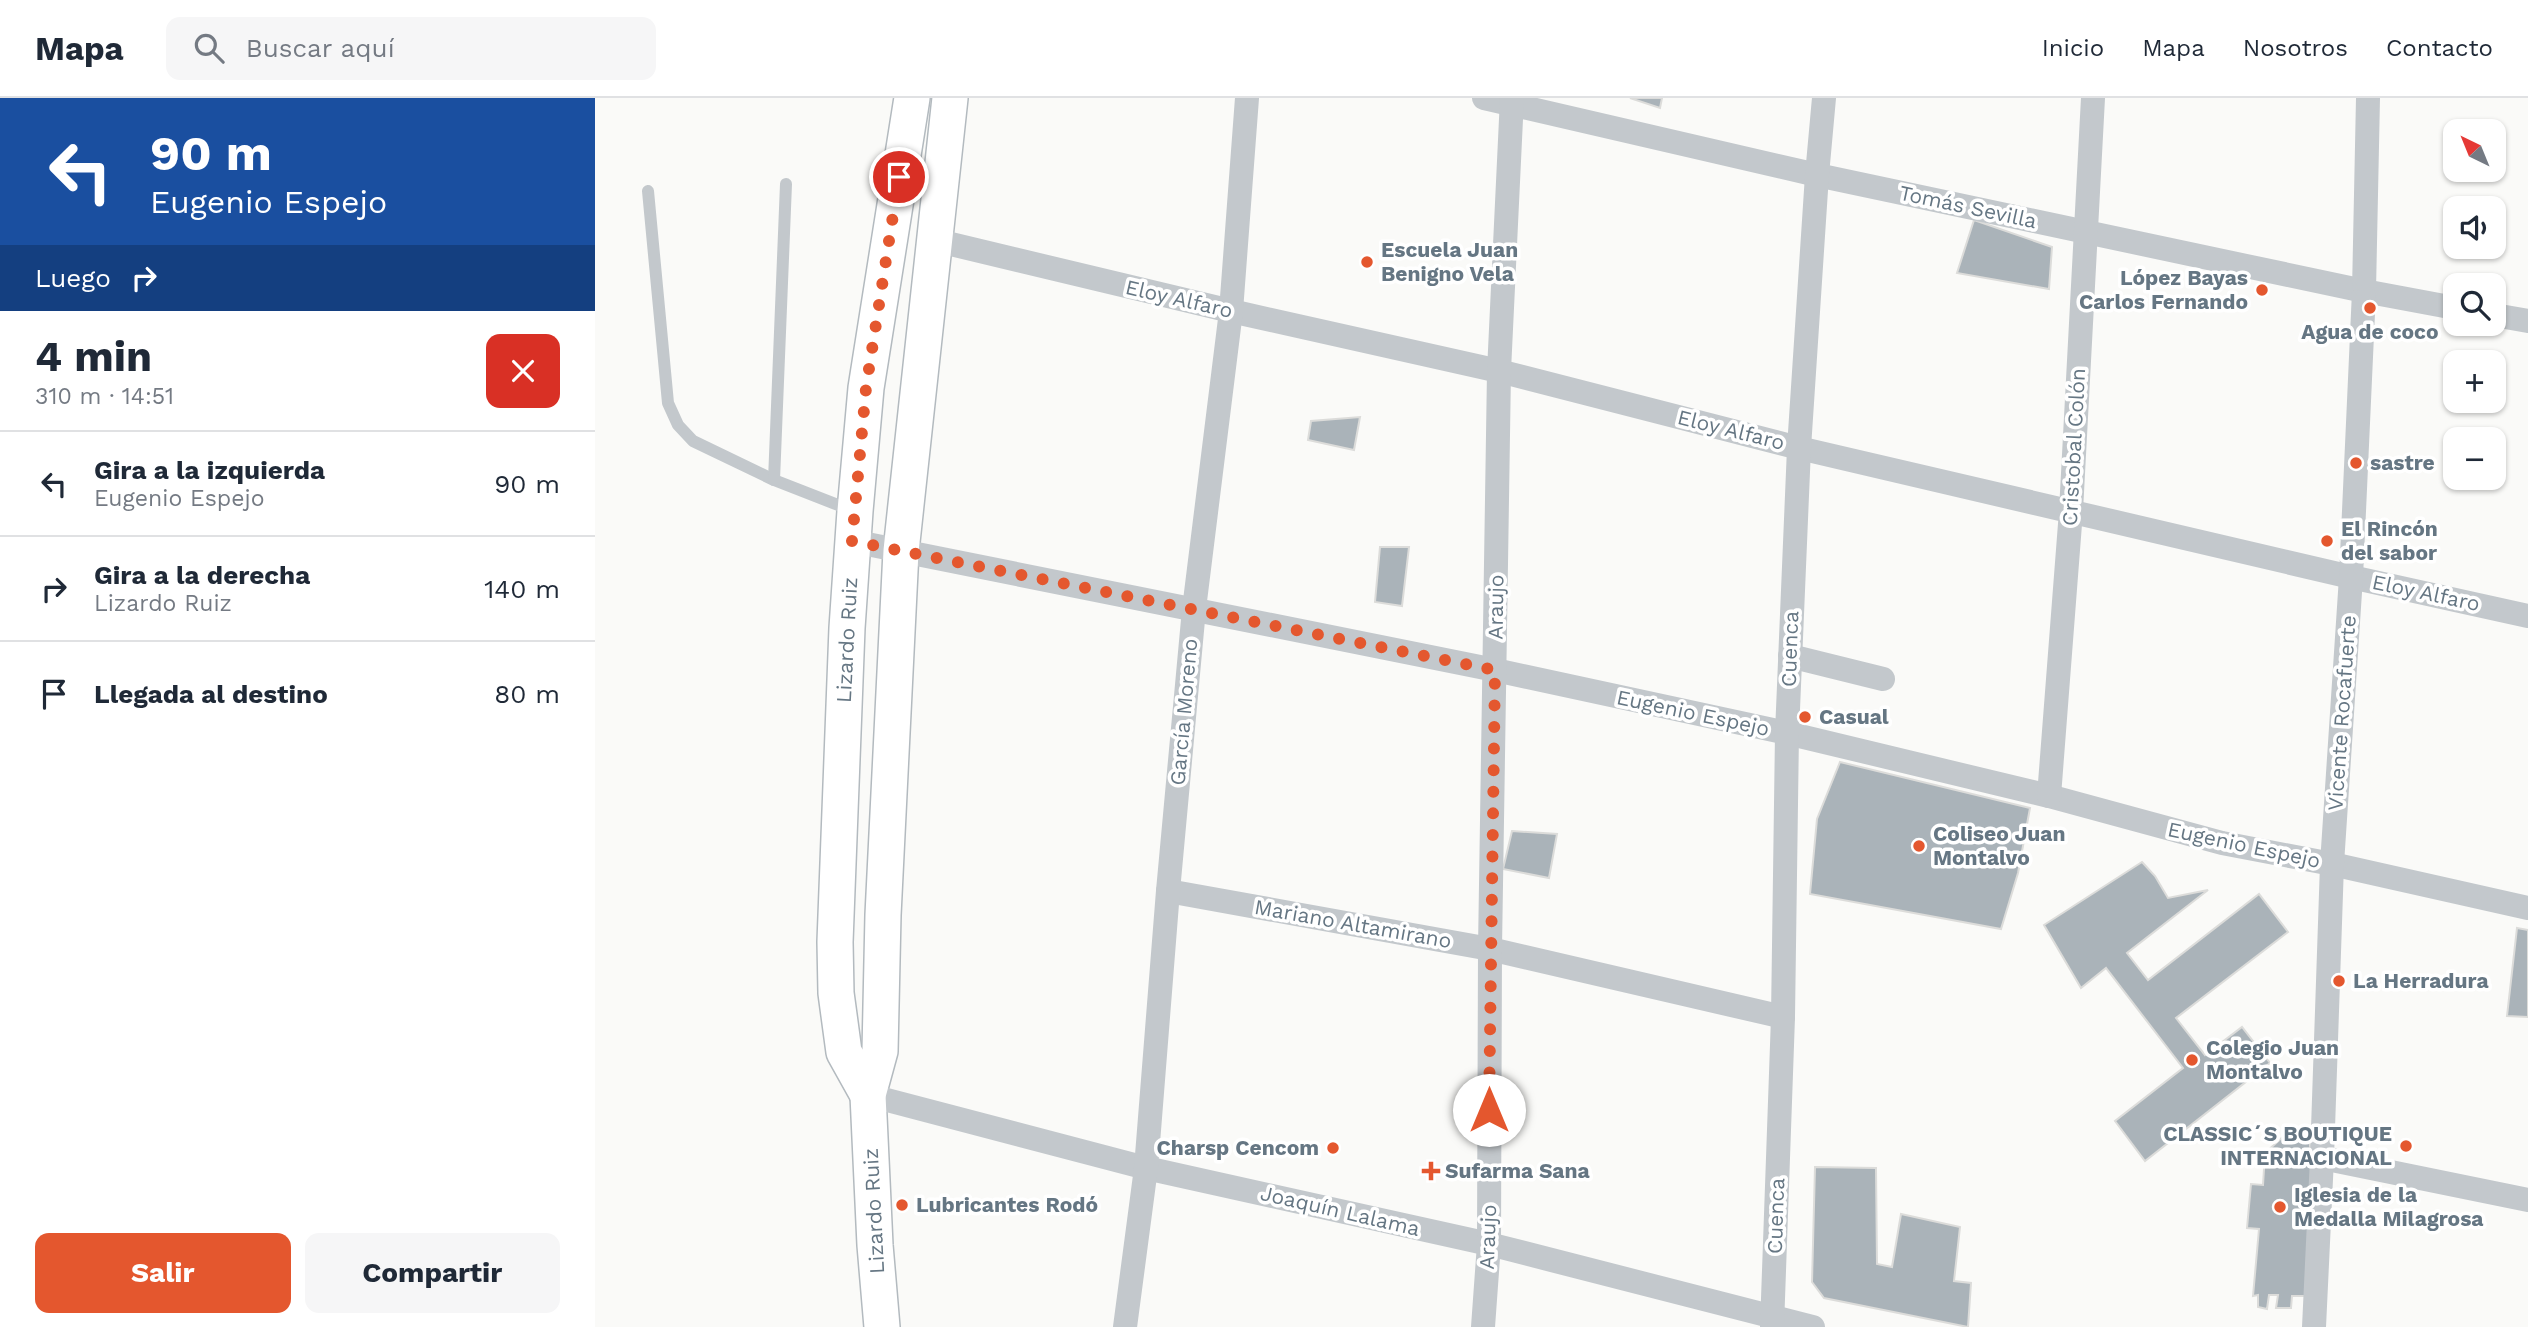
<!DOCTYPE html>
<html lang="es">
<meta charset="utf-8">
<style>
:root{--surface:#fff;--page:#f6f6f7;--text:#1f2937;--muted:#747a83;--line:#e0e1e3;--accent:#e4572e}
body{margin:0;font-family:"Work Sans",sans-serif;background:var(--page);color:var(--text);height:100vh;display:flex;flex-direction:column;font-size:26px;white-space:nowrap}
*{box-sizing:border-box;margin:0}
p{font-size:23px;color:var(--muted)}
.icon{flex:none;width:38px;height:38px;fill:none;stroke:currentColor;stroke-width:2;stroke-linecap:round;stroke-linejoin:round}
.map{position:relative;flex:1;overflow:hidden}
.panel{display:flex;flex-direction:column;background:var(--surface);width:595px}
.panel>*{flex:none}
.banner{background:#1a4fa0;color:#fff;overflow:hidden}
.needle{width:46px;rotate:317deg}
.fabs{position:absolute;left:1848px;top:21px;display:grid;gap:14px}
.fabs a{display:grid;place-items:center;width:63px;height:63px;border-radius:14px;background:var(--surface);box-shadow:0 2px 5px #0004;font-size:35px}
.pin{position:absolute;display:grid;place-items:center;width:60px;height:60px;color:#fff;margin:-30px;border:4px solid #fff;border-radius:50%;box-shadow:0 2px 7px #0007}
.me{position:absolute;width:77px;margin:-38px;rotate:0deg;stroke-linejoin:round;filter:drop-shadow(0 0 5px #0008)}
.turn{display:flex;align-items:center;gap:24px;height:147px;padding:0 35px;font-size:32px}
.turn .icon{width:91px;height:91px;stroke-width:2.5}
.turn b{display:block;font-size:49px;line-height:60px}
.then{display:flex;align-items:center;height:66px;padding:0 35px;background:#0003;gap:14px;font-size:26px}
.round{display:grid;place-items:center;flex:none;width:74px;height:74px;border-radius:14px;background:var(--page)}
.head{display:flex;align-items:center;justify-content:space-between;height:119px;padding:0 35px}
h1{font-size:42px;font-weight:700;line-height:52px}
.primary-button{display:flex;gap:14px;margin-top:auto;padding:14px 35px}
.primary-button a{flex:1;height:80px;border-radius:14px;background:var(--accent);color:#fff;font-size:28px;font-weight:700;line-height:80px;text-align:center}
.primary-button a+a{background:var(--page);color:var(--text)}
ul{padding:0;list-style:none}
li{display:flex;align-items:center;gap:21px;height:105px;padding:0 35px;border-top:2px solid var(--line)}
li div{flex:1}
li b{display:block;font-size:26px}
li em{font-style:normal}
header{display:flex;align-items:center;gap:42px;box-sizing:border-box;height:98px;padding:0 35px;background:var(--surface);border-bottom:2px solid var(--line)}
header strong{font-size:33px}
nav{display:flex;gap:38px;margin-inline-start:auto;font-size:24px}
.search{width:490px;height:63px;background:var(--page);display:flex;align-items:center;gap:18px;box-sizing:border-box;padding:0 24px;border-radius:14px;color:var(--muted);font-size:26px}
main{display:flex;flex:1;min-height:0}
.map>svg:first-child{display:block}
.building{fill:#aab3b9;stroke:#dcdcda;stroke-width:2}
.lines{fill:none;stroke-linecap:round;stroke-linejoin:round}
.secondary-casing{stroke:#b3babf;stroke-width:38}
.service{stroke:#c3c8cc;stroke-width:12}
.minor{stroke:#c3c8cc;stroke-width:24}
.secondary{stroke:#fff;stroke-width:35}
.route{stroke:#e4572e;stroke-width:12;stroke-dasharray:0 21.6}
.poi-dot{fill:#e4572e;stroke:#fff;stroke-width:2.5}
.labels{text-anchor:middle;stroke-width:7;stroke-linejoin:round;paint-order:stroke}
.street-label{font-size:21px;fill:#657683;stroke:#fff}
.poi-label{font-size:21px;font-weight:bold;fill:#657683;stroke:#fff;text-anchor:start}
</style>
<header>
<strong>Mapa</strong>
<div class="search"><svg class="icon" aria-label="search" viewBox="0 0 24 24"><circle cx="10" cy="10" r="6"/><path d="M15 15l6 6"/></svg>Buscar aquí</div>
<nav><a>Inicio</a><a>Mapa</a><a>Nosotros</a><a>Contacto</a></nav>
</header>
<main>
<section class="panel">
<div class="banner">
<div class="turn"><svg class="icon" aria-label="left" viewBox="0 0 24 24"><path d="M17 20v-9H6M10 6l-5 5 5 5"/></svg><div><b>90 m</b>Eugenio Espejo</div></div>
<div class="then">Luego<svg class="icon" aria-label="right" viewBox="0 0 24 24"><path d="M7 20v-9h11M14 6l5 5-5 5"/></svg></div>
</div>
<div class="head"><div><h1>4 min</h1><p>310 m · 14:51</p></div><a class="round" style="background:#d93025;color:#fff"><svg class="icon" aria-label="close" viewBox="0 0 24 24"><path d="M6 6l12 12M18 6L6 18"/></svg></a></div>
<ul>
<li><svg class="icon" aria-label="left" viewBox="0 0 24 24"><path d="M17 20v-9H6M10 6l-5 5 5 5"/></svg><div><b>Gira a la izquierda</b><p>Eugenio Espejo</p></div><em>90 m</em></li>
<li><svg class="icon" aria-label="right" viewBox="0 0 24 24"><path d="M7 20v-9h11M14 6l5 5-5 5"/></svg><div><b>Gira a la derecha</b><p>Lizardo Ruiz</p></div><em>140 m</em></li>
<li><svg class="icon" aria-label="arrive" viewBox="0 0 24 24"><path d="M6 21V4h12l-3 4 3 4H6"/></svg><div><b>Llegada al destino</b></div><em>80 m</em></li>
</ul>
<div class="primary-button"><a>Salir</a><a>Compartir</a></div>
</section>
<div class="map">
<svg width="1933" height="1229" viewBox="0 0 1933 1229">
<rect width="100%" height="100%" fill="#fafaf8"/>
<g class="building">
<polygon points="1035,0 1067,0 1065,10"/>
<polygon points="1379,122 1457,149 1454,191 1362,175"/>
<polygon points="765,319 759,352 713,342 716,323"/>
<polygon points="785,449 814,449 807,508 780,504"/>
<polygon points="1245,664 1435,710 1423,775 1406,831 1215,796 1222,721"/>
<polygon points="917,733 962,736 954,780 908,771"/>
<polygon points="1547,764 1560,778 1573,800 1613,792 1532,855 1553,882 1664,796 1693,834 1581,920 1610,957 1647,929 1675,965 1550,1063 1520,1023 1588,970 1511,870 1486,890 1449,827"/>
<polygon points="1922,830 1933,832 1933,919 1912,918"/>
<polygon points="1691,1036 1714,1038 1718,1076 1713,1198 1697,1198 1696,1210 1681,1210 1683,1197 1674,1197 1672,1211 1663,1209 1663,1197 1658,1198 1664,1131 1652,1130 1656,1086 1668,1087 1670,1055"/>
<polygon points="1220,1069 1281,1070 1282,1166 1297,1169 1306,1116 1365,1129 1359,1183 1376,1185 1373,1229 1229,1200 1217,1184"/>
</g>
<g class="lines">
<defs>
<g id="secondary">
<polyline points="273,997 249,954 241,895 240,844 252,530 260,413 271,290 317,0"/>
<polyline points="287,1229 280,1147 273,997 285,953 288,817 306,453 355,0"/>
</g>
</defs>
<use href="#secondary" class="secondary-casing"/>
<g class="service">
<polyline points="53,93 73,305 83,327 98,343 179,382 256,412"/>
<polyline points="179,382 191,86"/>
</g>
<g class="minor">
<polyline points="889,0 1222,77 1769,193 1860,210"/>
<polyline points="339,142 636,213 904,273 1204,350 1756,479 1933,518"/>
<polyline points="1899,217 1933,223"/>
<polyline points="257,443 900,572 1192,635 1454,698 1627,745 1737,766 1933,810"/>
<polyline points="1195,558 1288,581"/>
<polyline points="1454,698 1476,413 1498,0"/>
<polyline points="573,793 895,851 1188,919"/>
<polyline points="273,997 551,1070 894,1146 1218,1229"/>
<polyline points="1727,1060 1933,1102"/>
<polyline points="530,1229 551,1070 573,793 599,511 636,213 652,0"/>
<polyline points="888,1229 894,1146 895,851 904,273 917,0"/>
<polyline points="1177,1229 1188,919 1192,635 1204,350 1222,77 1229,0"/>
<polyline points="1719,1229 1727,1060 1737,766 1756,479 1769,193 1773,0"/>
</g>
<use href="#secondary" class="secondary"/>
</g>
<g class="lines">
<polyline class="route" points="304,79 271,290 257,443 900,572 894,1012"/>
</g>
<g class="poi-dot">
<circle cx="772" cy="164" r="7"/>
<circle cx="1667" cy="192" r="7"/>
<circle cx="1775" cy="210" r="7"/>
<circle cx="1761" cy="365" r="7"/>
<circle cx="1732" cy="443" r="7"/>
<circle cx="1210" cy="619" r="7"/>
<circle cx="1324" cy="748" r="7"/>
<circle cx="1744" cy="883" r="7"/>
<circle cx="1597" cy="962" r="7"/>
<circle cx="1811" cy="1048" r="7"/>
<circle cx="738" cy="1050" r="7"/>
<path d="M832.5 1062.5h7v7h7v7h-7v7h-7v-7h-7v-7h7z"/>
<circle cx="307" cy="1107" r="7"/>
<circle cx="1685" cy="1109" r="7"/>
</g>
<g class="labels">
<g class="street-label">
<text transform="translate(1373 109) rotate(12)" y="7">Tomás Sevilla</text>
<text transform="translate(584 201) rotate(13)" y="7">Eloy Alfaro</text>
<text transform="translate(1136 332) rotate(14)" y="7">Eloy Alfaro</text>
<text transform="translate(1479 349) rotate(-87)" y="7">Cristobal Colón</text>
<text transform="translate(1831 495) rotate(12)" y="7">Eloy Alfaro</text>
<text transform="translate(901 509) rotate(-89)" y="7">Araujo</text>
<text transform="translate(252 542) rotate(-87)" y="7">Lizardo Ruiz</text>
<text transform="translate(1195 551) rotate(-88)" y="7">Cuenca</text>
<text transform="translate(589 614) rotate(-85)" y="7">García Moreno</text>
<text transform="translate(1098 615) rotate(12)" y="7">Eugenio Espejo</text>
<text transform="translate(1747 615) rotate(-86)" y="7">Vicente Rocafuerte</text>
<text transform="translate(1649 747) rotate(12)" y="7">Eugenio Espejo</text>
<text transform="translate(758 826) rotate(10)" y="7">Mariano Altamirano</text>
<text transform="translate(279 1113) rotate(-93)" y="7">Lizardo Ruiz</text>
<text transform="translate(745 1113) rotate(13)" y="7">Joaquín Lalama</text>
<text transform="translate(1181 1118) rotate(-88)" y="7">Cuenca</text>
<text transform="translate(893 1139) rotate(-88)" y="7">Araujo</text>
</g>
<g class="poi-label">
<text x="786" y="159">Escuela Juan<tspan x="786" dy="24">Benigno Vela</tspan></text>
<text x="1653" y="187" text-anchor="end">López Bayas<tspan x="1653" dy="24">Carlos Fernando</tspan></text>
<text x="1775" y="241" text-anchor="middle">Agua de coco</text>
<text x="1775" y="372">sastre</text>
<text x="1746" y="438">El Rincón<tspan x="1746" dy="24">del sabor</tspan></text>
<text x="1224" y="626">Casual</text>
<text x="1338" y="743">Coliseo Juan<tspan x="1338" dy="24">Montalvo</tspan></text>
<text x="1758" y="890">La Herradura</text>
<text x="1611" y="957">Colegio Juan<tspan x="1611" dy="24">Montalvo</tspan></text>
<text x="1797" y="1043" text-anchor="end">CLASSIC´S BOUTIQUE<tspan x="1797" dy="24">INTERNACIONAL</tspan></text>
<text x="724" y="1057" text-anchor="end">Charsp Cencom</text>
<text x="850" y="1080">Sufarma Sana</text>
<text x="1699" y="1104">Iglesia de la<tspan x="1699" dy="24">Medalla Milagrosa</tspan></text>
<text x="321" y="1114">Lubricantes Rodó</text>
</g>
</g>
</svg>
<div class="fabs">
<a><svg class="needle" viewBox="-14 -14 28 28"><path d="M0-13l5 13h-10z" fill="#e53935"/><path d="M0 13l5-13h-10z" fill="#747a83"/></svg></a>
<a><svg class="icon" aria-label="sound" viewBox="0 0 24 24"><path d="M4 9h4l5-4v14l-5-4H4zM17 9q2 3 0 6"/></svg></a>
<a><svg class="icon" aria-label="search" viewBox="0 0 24 24"><circle cx="10" cy="10" r="6"/><path d="M15 15l6 6"/></svg></a>
<a>+</a>
<a>−</a>
</div>
<div class="pin" style="left:304px;top:79px;background:#d93025"><svg class="icon" aria-label="arrive" viewBox="0 0 24 24"><path d="M6 21V4h12l-3 4 3 4H6"/></svg></div>
<svg class="me" style="left:894px;top:1012px" viewBox="-20 -20 40 40"><circle r="19" fill="#fff"/><path d="M0-13L10 11 0 6-10 11z" fill="#e4572e"/></svg>
</div>
</main>
